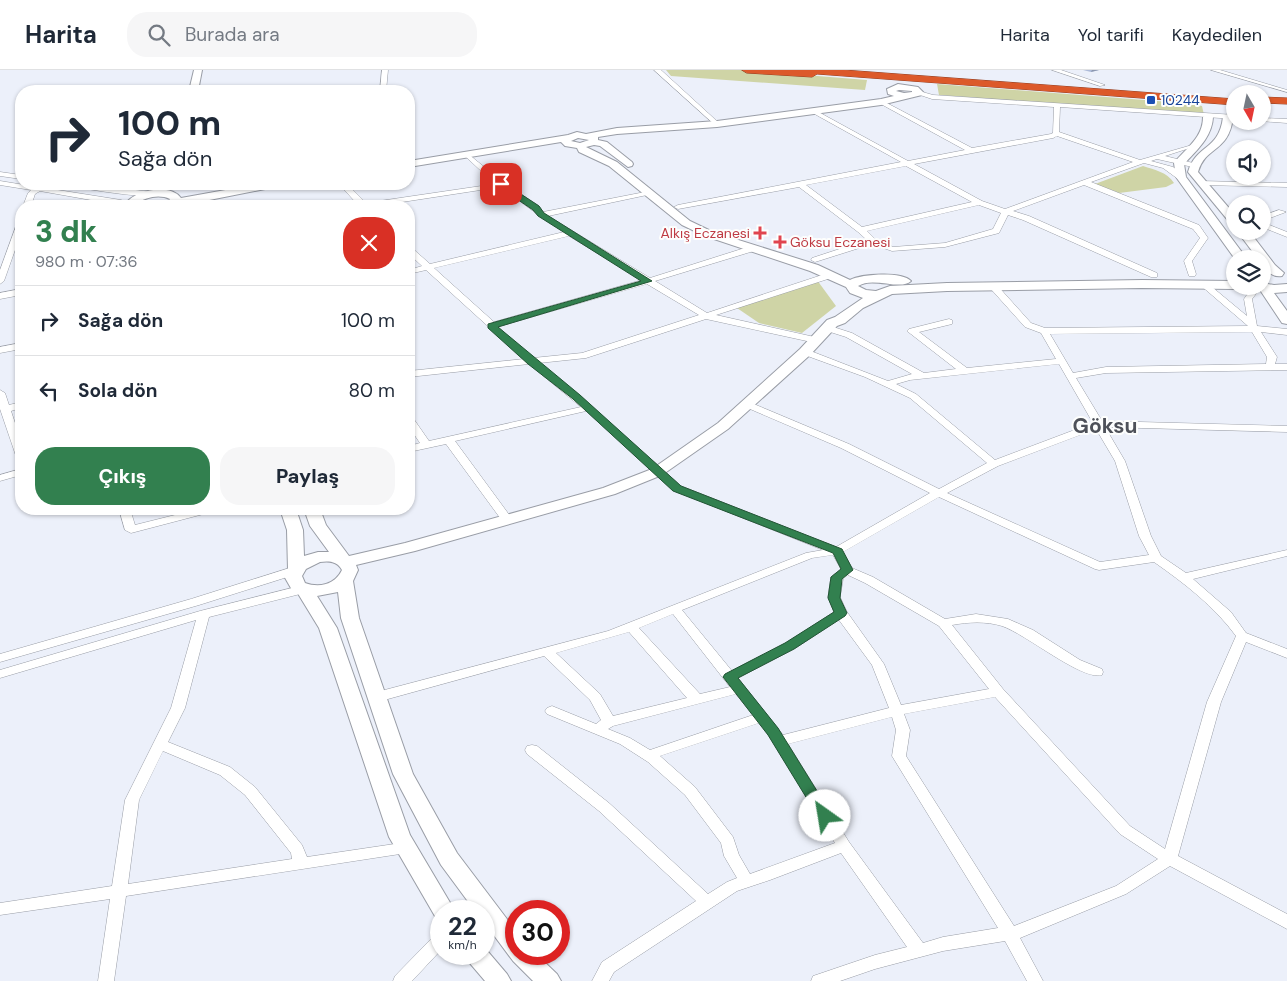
<!DOCTYPE html>
<html lang="tr">
<meta charset="utf-8">
<style>
:root{--surface:#fff;--page:#f6f6f7;--text:#1f2937;--muted:#747a83;--line:#e0e1e3;--accent:#32804f}
body{margin:0;font-family:"DM Sans",sans-serif;background:var(--page);color:var(--text);height:100vh;display:flex;flex-direction:column;font-size:19px;white-space:nowrap}
*{box-sizing:border-box;margin:0}
p{font-size:16px;color:var(--muted)}
.icon{flex:none;width:28px;height:28px;fill:none;stroke:currentColor;stroke-width:2;stroke-linecap:round;stroke-linejoin:round}
.map{position:relative;flex:1;overflow:hidden}
.drawer{position:absolute;left:15px;top:130px;width:400px;height:315px;display:flex;flex-direction:column;background:var(--surface);border-radius:20px;box-shadow:0 1px 4px #0004}
.drawer>*{flex:none}
.hud{position:absolute;left:15px;top:15px;width:400px;height:105px;border-radius:20px;box-shadow:0 1px 4px #0004;background:#fff;color:var(--text);overflow:hidden}
.needle{width:32px;rotate:171deg}
.buttons{position:absolute;left:1226px;top:15px;display:grid;gap:10px}
.buttons a{display:grid;place-items:center;width:45px;height:45px;border-radius:50%;background:var(--surface);box-shadow:0 1px 4px #0004;font-size:25px}
.speed{position:absolute;left:430px;top:830px;display:flex;gap:10px;font-size:25px;font-weight:700;text-align:center}
.speed>*{display:grid;place-content:center;width:65px;height:65px;border-radius:50%;background:var(--surface);box-shadow:0 1px 4px #0004;line-height:1}
.speed small{font-size:12px;font-weight:400}
.speed .limit{border:8px solid #d22;background:#fff;color:#111}
.pin{position:absolute;display:grid;place-items:center;width:42px;height:42px;color:#fff;margin:-21px;border-radius:10px;box-shadow:0 2px 8px #0006}
.me{position:absolute;width:55px;margin:-28px;rotate:328deg;stroke-linejoin:round;filter:drop-shadow(0 0 4px #0008)}
.turn{display:flex;align-items:center;gap:18px;height:105px;padding:0 20px;font-size:22px}
.turn .icon{width:65px;height:65px;stroke-width:2.5}
.turn b{display:block;font-size:35px;line-height:42px}
.round{display:grid;place-items:center;flex:none;width:52px;height:52px;border-radius:20px;background:var(--page)}
.headline{display:flex;align-items:center;justify-content:space-between;height:85px;padding:0 20px}
h1{font-size:30px;font-weight:800;line-height:38px;color:var(--accent)}
.primary-button{display:flex;gap:10px;margin-top:auto;padding:10px 20px}
.primary-button a{flex:1;height:58px;border-radius:20px;background:var(--accent);color:#fff;font-size:20px;font-weight:800;line-height:58px;text-align:center}
.primary-button a+a{background:var(--page);color:var(--text)}
ul{padding:0;list-style:none}
li{display:flex;align-items:center;gap:15px;height:70px;padding:0 20px;border-top:1px solid var(--line)}
li div{flex:1}
li b{display:block;font-size:19px}
li em{font-style:normal}
header{display:flex;align-items:center;gap:30px;box-sizing:border-box;height:70px;padding:0 25px;background:var(--surface);border-bottom:1px solid var(--line)}
header strong{font-size:24px}
nav{display:flex;gap:28px;margin-inline-start:auto;font-size:18px}
.search{width:350px;height:45px;background:var(--page);display:flex;align-items:center;gap:12px;box-sizing:border-box;padding:0 18px;border-radius:20px;color:var(--muted);font-size:19px}
.map>svg:first-child{display:block}
.green{fill:#cfd4a6}
.lines{fill:none;stroke-linecap:round;stroke-linejoin:round}
.street-casing{stroke:#999da6;stroke-width:1}
.secondary-casing{stroke:#999da6;stroke-width:2}
.highway-casing{stroke:#933e21;stroke-width:1}
.street{fill:#fff;fill-rule:evenodd}
.secondary{fill:#fff;fill-rule:evenodd}
.highway{fill:#dc592a;fill-rule:evenodd}
.wall{fill:#adbbd9}
.shaded-wall{fill:#8d98b0}
.route{fill:#32804f;stroke:#205333}
.transit-dot{fill:#1a4fb4;stroke:#fdfefd;stroke-width:2}
.health-dot{fill:#e0444e;stroke:#fdfefd;stroke-width:2}
.labels{text-anchor:middle;stroke-width:4;stroke-linejoin:round;paint-order:stroke}
.far-transit-label{font-size:14px;fill:#164399;stroke:#fdfefd;text-anchor:start}
.far-health-label{font-size:14px;fill:#be3a42;stroke:#fdfefd;text-anchor:end}
.district-label{font-size:21px;font-weight:bold;fill:#4e5159;stroke:#fdfefd}
</style>
<header>
<strong>Harita</strong>
<div class="search"><svg class="icon" aria-label="search" viewBox="0 0 24 24"><circle cx="10" cy="10" r="6"/><path d="M15 15l6 6"/></svg>Burada ara</div>
<nav><a>Harita</a><a>Yol tarifi</a><a>Kaydedilen</a></nav>
</header>
<div class="map">
<svg width="1287" height="911" viewBox="0 0 1287 911">
<rect width="100%" height="100%" fill="#ecf0fa"/>
<g class="green">
<polygon points="666,0 743,0 867,10 865,20 671,6"/>
<polygon points="937,14 1183,33 1202,36 1204,45 939,25"/>
<path d="M 1143,96 C 1155,100 1167,102 1174,113 L 1166,117 L 1119,123 L 1095,114 Z"/>
<polygon points="817,210 836,236 802,263 759,253 737,238"/>
</g>
<g class="lines">
<defs>
<g id="street">
<polygon points="382,0 388,0 386,21 380,21"/>
<polygon points="654,0 661,0 719,53 719,55 715,55"/>
<polygon points="1052,0 1061,0 1105,15 1100,16"/>
<polygon points="1211,0 1220,0 1287,20 1287,22"/>
<path d="M 919,21 L 933,25 L 1235,45 L 1235,49 L 1060,37 L 1059,62 L 1140,90 L 1199,73 L 1199,75 L 1165,86 L 1197,94 L 1197,98 L 1157,89 L 1151,91 L 1173,97 L 1184,105 L 1184,109 L 1178,109 L 1163,98 L 1144,93 L 1091,112 L 1199,155 L 1208,168 L 1192,191 L 1196,204 L 1195,206 L 1189,206 L 1184,191 L 1200,168 L 1193,159 L 1084,115 L 1013,141 L 1029,146 L 1157,203 L 1157,207 L 1151,207 L 1023,150 L 1008,145 L 999,163 L 945,177 L 892,181 L 872,174 L 815,192 L 811,190 L 812,188 L 867,170 L 858,162 L 799,117 L 678,139 L 674,137 L 678,135 L 901,92 L 811,42 L 810,41 L 813,39 L 908,91 L 965,80 L 879,33 L 879,31 L 883,31 L 972,78 L 1051,64 L 1053,63 L 1054,37 L 932,29 L 917,24 L 917,22 ZM 1057,66 L 1133,92 L 1005,139 L 982,131 L 914,94 L 1053,68 ZM 906,96 L 972,132 L 862,157 L 806,115 ZM 979,135 L 1001,143 L 993,159 L 945,173 L 893,177 L 875,169 L 867,161 Z"/>
<polygon points="1262,48 1287,49 1287,53 1260,51 1262,51"/>
<path d="M 467,83 L 504,113 L 539,136 L 543,142 L 650,121 L 650,125 L 647,125 L 548,146 L 650,208 L 751,176 L 757,176 L 757,180 L 655,211 L 707,243 L 828,203 L 834,203 L 834,207 L 716,245 L 819,268 L 819,272 L 816,273 L 706,249 L 586,288 L 539,293 L 579,325 L 681,416 L 836,477 L 930,423 L 841,378 L 743,336 L 741,334 L 743,332 L 749,332 L 849,374 L 939,419 L 987,393 L 910,328 L 865,307 L 802,284 L 802,280 L 808,280 L 888,311 L 912,304 L 846,267 L 824,260 L 824,256 L 827,255 L 852,263 L 924,303 L 956,299 L 907,261 L 909,259 L 949,249 L 952,250 L 952,254 L 919,262 L 967,298 L 1056,289 L 1041,263 L 1025,257 L 990,218 L 990,214 L 996,214 L 1031,253 L 1045,258 L 1248,256 L 1199,214 L 1203,211 L 1206,212 L 1247,246 L 1244,229 L 1253,216 L 1262,216 L 1252,229 L 1257,256 L 1287,259 L 1287,265 L 1261,262 L 1277,287 L 1275,294 L 1287,294 L 1287,300 L 1106,303 L 1076,308 L 1102,351 L 1287,356 L 1287,362 L 1105,357 L 1125,391 L 1151,466 L 1161,486 L 1186,503 L 1287,480 L 1287,486 L 1193,509 L 1231,542 L 1246,563 L 1287,579 L 1287,588 L 1246,572 L 1221,632 L 1178,786 L 1287,844 L 1287,859 L 1170,796 L 1126,824 L 1020,868 L 1043,911 L 1027,911 L 1005,871 L 943,881 L 875,899 L 840,911 L 811,911 L 813,906 L 819,904 L 875,885 L 907,877 L 841,783 L 770,810 L 737,821 L 614,902 L 609,911 L 592,911 L 602,892 L 696,831 L 599,741 L 527,684 L 525,680 L 527,676 L 532,675 L 537,676 L 609,733 L 708,824 L 727,812 L 737,808 L 724,786 L 721,773 L 685,725 L 648,692 L 620,674 L 547,644 L 545,641 L 547,638 L 552,636 L 596,654 L 601,650 L 590,630 L 544,586 L 377,632 L 372,630 L 370,627 L 372,624 L 377,622 L 608,561 L 806,483 L 823,480 L 673,420 L 586,341 L 455,371 L 513,450 L 507,453 L 503,452 L 446,374 L 409,382 L 409,376 L 420,373 L 409,357 L 409,347 L 413,348 L 429,371 L 581,337 L 529,294 L 409,307 L 409,301 L 524,289 L 426,200 L 409,204 L 409,200 L 422,196 L 409,184 L 409,178 L 412,178 L 430,194 L 564,162 C 541,148 522,132 500,117 L 376,136 L 359,136 L 339,114 L 347,114 L 366,133 L 495,114 L 465,86 L 465,84 ZM 569,166 L 642,210 L 494,252 L 434,198 ZM 647,214 L 699,245 L 582,283 L 533,288 L 498,257 ZM 1252,262 L 1267,287 L 1266,294 L 1106,297 L 1073,303 L 1050,264 ZM 1059,294 L 1093,353 L 995,390 L 916,324 L 896,314 L 910,310 ZM 1096,359 L 1115,391 L 1139,466 L 1149,485 L 1100,492 L 947,423 L 998,396 ZM 939,427 L 1095,499 L 1099,500 L 1154,492 C 1184,513 1214,536 1236,566 L 1207,632 L 1165,779 L 1130,756 L 1003,619 L 952,555 C 968,552 986,551 1002,556 C 1026,564 1082,611 1102,605 L 1103,602 L 1102,599 L 1080,590 L 1033,560 L 1008,549 L 976,544 L 945,549 L 873,507 L 852,498 L 843,482 ZM 833,485 L 841,499 L 831,507 L 828,527 L 834,542 L 786,573 L 732,601 L 682,540 L 812,488 ZM 848,505 L 865,513 L 939,556 L 989,619 L 901,635 L 884,594 L 847,542 L 840,527 L 843,509 ZM 673,544 L 730,617 L 700,624 L 639,558 ZM 839,550 L 872,595 L 889,638 L 783,665 L 738,608 L 794,579 ZM 629,562 L 687,628 L 613,646 L 600,624 L 556,583 ZM 736,624 L 753,645 L 650,680 L 630,668 L 608,659 L 613,656 ZM 995,627 L 1120,764 L 1158,789 L 1116,816 L 1014,856 L 906,686 L 910,660 L 904,644 ZM 892,647 L 896,660 L 892,686 L 998,858 L 943,867 L 923,873 L 849,772 L 788,674 ZM 759,653 L 768,664 L 835,773 L 750,804 L 739,785 L 733,767 L 695,717 L 660,686 Z"/>
<polygon points="0,102 21,105 21,109 0,106"/>
<polygon points="0,111 37,117 42,115 45,118 121,130 135,136 125,136 40,121 35,124 31,136 23,136 28,123 31,120 0,115"/>
<polygon points="1199,111 1287,113 1287,117 1202,115 1199,115"/>
<path d="M 64,114 L 82,114 L 153,122 L 157,124 C 147,130 83,118 68,116 Z"/>
<polygon points="1279,140 1286,142 1262,151 1262,146"/>
<polygon points="18,151 21,151 21,163 4,211 0,214 0,200"/>
<polygon points="1262,152 1287,162 1287,167 1262,157"/>
<polygon points="21,219 21,225 0,229 0,223"/>
<polygon points="21,273 21,279 0,283 0,277"/>
<polygon points="0,320 5,323 9,335 21,332 21,338 11,341 21,371 21,389 16,386 0,339"/>
<polygon points="21,399 21,405 0,411 0,405"/>
<polygon points="119,439 130,439 135,455 199,439 217,439 215,441 131,463 125,460"/>
<polygon points="296,496 300,497 302,500 300,503 199,535 0,592 0,584 191,529"/>
<path d="M 304,515 L 310,519 L 308,522 L 209,547 L 185,638 L 168,672 L 230,697 L 255,717 L 302,775 L 307,787 L 408,772 L 413,774 L 415,778 L 413,782 L 126,826 L 114,911 L 98,911 L 110,829 L 0,845 L 0,833 L 112,816 L 125,730 L 171,638 L 196,550 L 0,608 L 0,600 L 200,541 ZM 163,681 L 220,705 L 245,725 L 291,783 L 292,789 L 128,814 L 139,730 Z"/>
<polygon points="441,863 441,880 412,911 393,911 395,906 435,865"/>
</g>
<g id="secondary">
<polygon points="194,0 202,0 198,21 189,21"/>
<path d="M 898,14 L 918,17 L 924,23 L 922,25 L 881,35 L 717,57 L 617,64 L 598,67 L 598,70 L 607,72 L 632,92 L 633,94 L 632,96 L 628,97 L 600,76 L 594,75 L 586,77 L 617,92 L 690,151 L 713,162 L 818,195 L 850,210 C 861,204 902,201 911,211 C 901,221 873,206 858,216 L 866,220 L 876,221 L 890,216 L 947,213 L 1142,210 L 1235,211 L 1235,216 L 1240,216 L 1235,219 L 1142,218 L 947,221 L 892,224 L 863,238 L 845,253 L 837,256 L 810,285 L 728,359 L 662,405 L 615,424 L 415,481 L 356,495 L 358,500 L 353,511 L 359,548 L 413,704 L 457,783 L 516,861 L 516,884 L 536,884 L 557,904 L 561,911 L 533,911 L 513,891 L 484,852 L 484,841 L 475,841 L 441,795 L 393,704 L 341,548 L 338,522 L 317,526 L 337,558 L 410,765 L 455,841 L 441,841 L 441,849 L 436,848 L 389,767 L 319,558 L 297,522 L 292,520 L 284,506 L 288,500 L 287,460 L 280,439 L 296,439 L 303,460 L 304,486 L 318,482 L 329,482 L 310,456 L 304,439 L 320,439 L 326,455 L 349,486 L 405,473 L 603,418 L 652,399 L 718,353 L 800,279 L 827,250 L 835,247 L 863,228 L 850,223 L 846,217 L 810,201 L 705,166 L 682,155 L 609,96 L 579,82 L 577,78 L 565,76 L 561,72 L 409,97 L 409,91 L 568,65 L 577,62 L 586,64 L 617,58 L 717,51 L 881,29 L 894,26 L 888,24 L 887,19 ZM 899,20 L 912,21 L 912,22 L 904,23 L 896,21 ZM 578,68 L 589,70 L 580,73 L 571,71 ZM 320,492 C 329,491 337,491 342,500 C 335,515 319,518 305,513 L 302,506 L 306,499 Z"/>
<path d="M 1208,44 L 1213,47 C 1212,67 1197,80 1184,94 L 1186,107 L 1247,189 L 1235,189 L 1176,107 L 1174,93 C 1186,78 1203,68 1203,47 Z"/>
<path d="M 1228,44 L 1233,47 C 1229,83 1205,76 1198,102 L 1235,145 L 1235,155 L 1231,154 L 1188,102 C 1196,74 1219,81 1223,47 Z"/>
<path d="M 259,114 L 280,114 L 275,117 L 179,136 L 165,136 L 170,129 C 159,124 146,127 136,134 L 136,136 L 126,136 L 126,133 C 136,120 170,113 181,128 Z"/>
<path d="M 1237,161 L 1249,161 L 1275,195 L 1284,203 L 1282,206 C 1272,208 1262,199 1262,189 L 1258,189 Z"/>
<polygon points="1262,213 1274,215 1287,214 1287,222 1274,223 1287,241 1287,254 1282,253 1260,220 1252,216 1262,216"/>
<polygon points="484,877 507,904 511,911 485,911 468,891 464,884 484,884"/>
</g>
<g id="highway">
<polygon points="742,0 844,0 1235,29 1235,35 817,4 812,7 747,3"/>
<polygon points="1262,27 1287,28 1287,34 1262,33"/>
</g>
</defs>
<use href="#street" class="street-casing"/>
<use href="#secondary" class="secondary-casing"/>
<use href="#highway" class="highway-casing"/>
<use href="#street" class="street"/>
<use href="#secondary" class="secondary"/>
<use href="#highway" class="highway"/>
</g>
<polygon class="wall" points="1083,0 1099,0 1091,2"/>
<polygon class="shaded-wall" points="1092,0 1099,0 1091,2"/>
<polygon class="route" points="498,113 504,113 539,136 544,143 652,211 498,257 580,325 681,416 842,479 843,481 853,500 842,509 840,528 847,543 845,546 794,579 738,608 778,658 830,742 832,746 830,750 825,752 820,750 768,665 723,607 725,604 785,573 834,542 828,528 831,507 841,499 833,483 673,421 573,329 528,294 488,258 488,254 641,211 538,146 533,140 498,116"/>
<rect class="transit-dot" x="1146" y="25" width="10" height="10" rx="2.5"/>
<g class="health-dot">
<path d="M757.5 155.5h5v5h5v5h-5v5h-5v-5h-5v-5h5z"/>
<path d="M777.5 164.5h5v5h5v5h-5v5h-5v-5h-5v-5h5z"/>
</g>
<g class="labels">
<g class="far-transit-label">
<text x="1161" y="35">10244</text>
</g>
<g class="far-health-label">
<text x="750" y="168">Alkış Eczanesi</text>
<text x="790" y="177" text-anchor="start">Göksu Eczanesi</text>
</g>
<g class="district-label">
<text x="1105" y="363">Göksu</text>
</g>
</g>
</svg>
<div class="buttons">
<a><svg class="needle" viewBox="-14 -14 28 28"><path d="M0-13l5 13h-10z" fill="#e53935"/><path d="M0 13l5-13h-10z" fill="#747a83"/></svg></a>
<a><svg class="icon" aria-label="sound" viewBox="0 0 24 24"><path d="M4 9h4l5-4v14l-5-4H4zM17 9q2 3 0 6"/></svg></a>
<a><svg class="icon" aria-label="search" viewBox="0 0 24 24"><circle cx="10" cy="10" r="6"/><path d="M15 15l6 6"/></svg></a>
<a><svg class="icon" aria-label="layers" viewBox="0 0 24 24"><path d="M12 4l9 5-9 5-9-5zM3 14l9 5 9-5"/></svg></a>
</div>
<div class="speed"><div>22<small>km/h</small></div><div class="limit">30</div></div>
<div class="pin" style="left:501px;top:114px;background:#d93025"><svg class="icon" aria-label="arrive" viewBox="0 0 24 24"><path d="M6 21V4h12l-3 4 3 4H6"/></svg></div>
<svg class="me" style="left:825px;top:746px" viewBox="-20 -20 40 40"><circle r="19" fill="#fff"/><path d="M0-13L10 11 0 6-10 11z" fill="#32804f"/></svg>
<div class="hud">
<div class="turn"><svg class="icon" aria-label="right" viewBox="0 0 24 24"><path d="M7 20v-9h11M14 6l5 5-5 5"/></svg><div><b>100 m</b>Sağa dön</div></div>
</div>
<section class="drawer">
<div class="headline"><div><h1>3 dk</h1><p>980 m · 07:36</p></div><a class="round" style="background:#d93025;color:#fff"><svg class="icon" aria-label="close" viewBox="0 0 24 24"><path d="M6 6l12 12M18 6L6 18"/></svg></a></div>
<ul>
<li><svg class="icon" aria-label="right" viewBox="0 0 24 24"><path d="M7 20v-9h11M14 6l5 5-5 5"/></svg><div><b>Sağa dön</b></div><em>100 m</em></li>
<li><svg class="icon" aria-label="left" viewBox="0 0 24 24"><path d="M17 20v-9H6M10 6l-5 5 5 5"/></svg><div><b>Sola dön</b></div><em>80 m</em></li>
</ul>
<div class="primary-button"><a>Çıkış</a><a>Paylaş</a></div>
</section>
</div>
